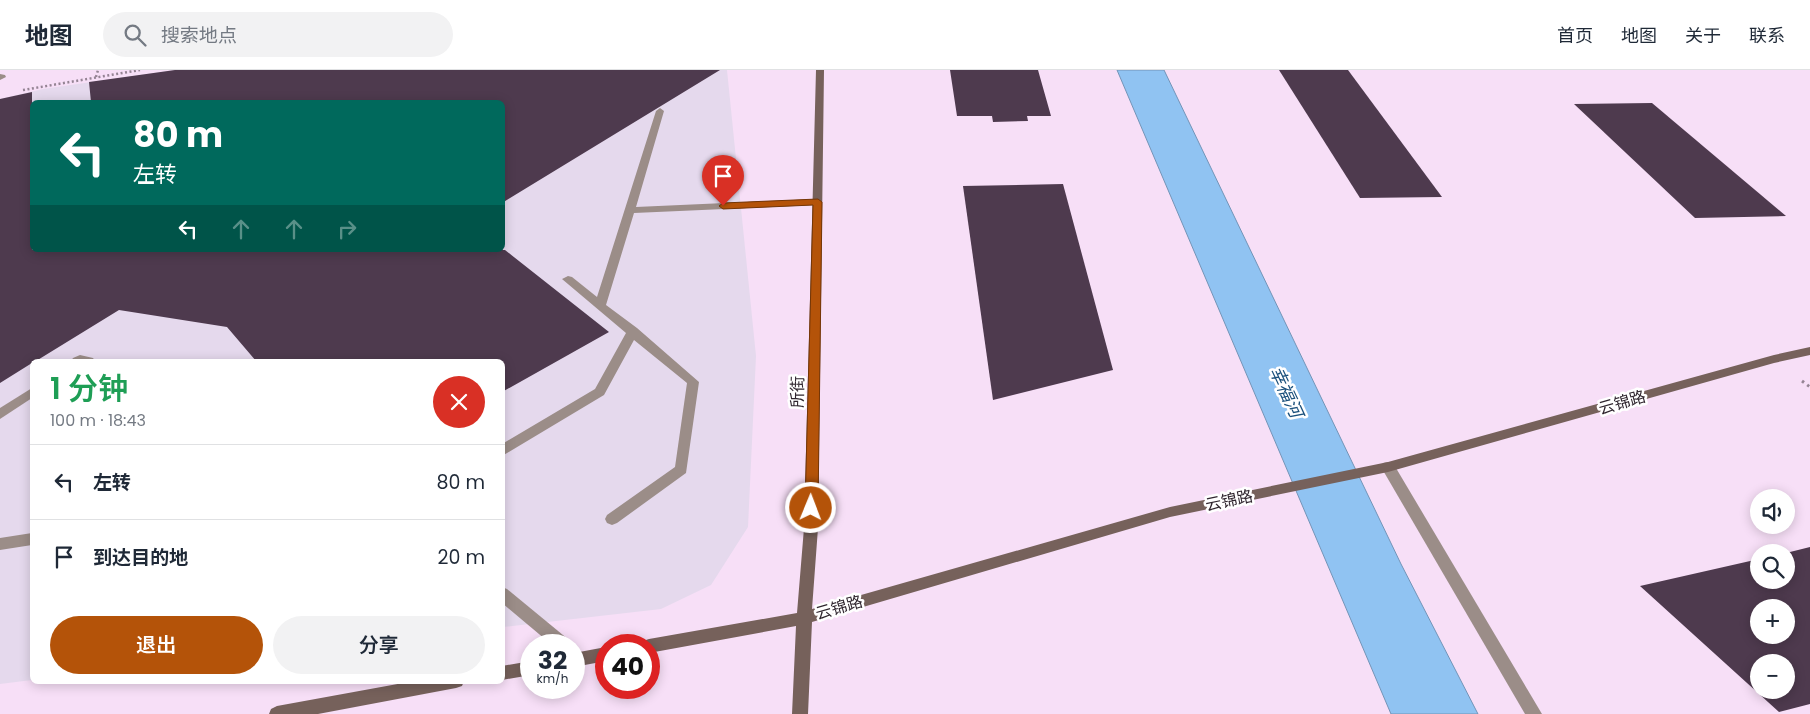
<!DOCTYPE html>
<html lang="zh">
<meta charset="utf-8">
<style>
:root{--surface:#fff;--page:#f2f2f3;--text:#1f2937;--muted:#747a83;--line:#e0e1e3;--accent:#b45309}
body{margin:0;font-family:Poppins,"Noto Sans SC",sans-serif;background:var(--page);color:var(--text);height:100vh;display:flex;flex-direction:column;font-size:19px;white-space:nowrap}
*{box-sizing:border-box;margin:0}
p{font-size:16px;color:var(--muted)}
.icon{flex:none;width:28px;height:28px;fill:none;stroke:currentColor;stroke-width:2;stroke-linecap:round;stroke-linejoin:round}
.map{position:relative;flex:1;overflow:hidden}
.drawer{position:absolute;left:30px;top:289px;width:475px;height:325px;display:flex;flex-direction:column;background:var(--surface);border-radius:8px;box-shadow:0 2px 12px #0003}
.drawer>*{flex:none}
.top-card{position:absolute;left:30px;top:30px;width:475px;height:152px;border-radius:8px;box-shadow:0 2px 12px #0003;background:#00695c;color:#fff;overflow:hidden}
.buttons{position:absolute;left:1750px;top:419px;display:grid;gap:10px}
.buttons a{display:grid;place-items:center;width:45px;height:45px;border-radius:50%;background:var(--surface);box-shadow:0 2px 12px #0003;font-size:25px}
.speed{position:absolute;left:520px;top:564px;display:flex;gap:10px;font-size:25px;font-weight:700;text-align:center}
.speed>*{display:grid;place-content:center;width:65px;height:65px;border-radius:50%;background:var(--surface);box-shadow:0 2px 12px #0003;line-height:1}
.speed small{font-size:12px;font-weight:400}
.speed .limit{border:8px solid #d22;background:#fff;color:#111}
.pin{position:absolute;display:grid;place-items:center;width:42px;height:42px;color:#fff;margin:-51px -21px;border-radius:50% 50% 50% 0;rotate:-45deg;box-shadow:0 0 5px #0007}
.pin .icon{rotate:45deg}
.me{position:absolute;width:55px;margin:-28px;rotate:1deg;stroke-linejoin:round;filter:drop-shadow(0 0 4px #0008)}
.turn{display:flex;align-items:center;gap:18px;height:105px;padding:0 20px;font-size:22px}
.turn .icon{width:65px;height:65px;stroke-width:2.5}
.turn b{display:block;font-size:35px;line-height:42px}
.lanes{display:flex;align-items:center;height:48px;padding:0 20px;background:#0003;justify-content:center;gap:25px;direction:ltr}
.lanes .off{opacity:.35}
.round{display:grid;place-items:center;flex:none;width:52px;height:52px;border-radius:26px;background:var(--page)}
.summary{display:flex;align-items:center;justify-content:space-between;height:85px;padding:0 20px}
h1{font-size:30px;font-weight:600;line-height:38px;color:#1e9e55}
.button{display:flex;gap:10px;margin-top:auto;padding:10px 20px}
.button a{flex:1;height:58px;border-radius:30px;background:var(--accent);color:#fff;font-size:20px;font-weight:600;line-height:58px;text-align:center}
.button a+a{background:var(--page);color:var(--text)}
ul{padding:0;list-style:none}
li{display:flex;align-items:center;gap:15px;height:75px;padding:0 20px;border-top:1px solid var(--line)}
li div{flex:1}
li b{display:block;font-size:19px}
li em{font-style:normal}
header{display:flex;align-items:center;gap:30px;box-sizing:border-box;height:70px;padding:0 25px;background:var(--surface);border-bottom:1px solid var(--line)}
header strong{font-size:24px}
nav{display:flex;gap:28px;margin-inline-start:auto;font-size:18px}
.search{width:350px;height:45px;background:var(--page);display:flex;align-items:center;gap:12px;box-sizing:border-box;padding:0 18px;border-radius:28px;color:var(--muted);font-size:19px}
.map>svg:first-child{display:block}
.commercial{fill:#e5d9ed;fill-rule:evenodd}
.water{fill:#90c3f2;stroke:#7394b7}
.building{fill:#4e3a4e;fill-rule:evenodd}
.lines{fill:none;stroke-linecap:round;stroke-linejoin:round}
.path-far1{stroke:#958494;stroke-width:2.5;stroke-dasharray:2 2.5;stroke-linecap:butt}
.path{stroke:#958494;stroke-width:3;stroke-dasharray:2.5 4;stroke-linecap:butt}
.lane{fill:#9b8d88;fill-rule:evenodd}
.secondary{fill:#76615b;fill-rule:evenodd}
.route{fill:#b45309;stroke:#753606}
.labels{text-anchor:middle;stroke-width:5;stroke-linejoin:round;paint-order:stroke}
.street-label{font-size:16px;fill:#2f252e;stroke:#fff}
.water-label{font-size:18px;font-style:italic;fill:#1a507c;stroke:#fff}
</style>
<header>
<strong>地图</strong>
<div class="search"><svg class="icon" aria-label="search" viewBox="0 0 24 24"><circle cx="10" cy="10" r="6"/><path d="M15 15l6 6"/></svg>搜索地点</div>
<nav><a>首页</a><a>地图</a><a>关于</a><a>联系</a></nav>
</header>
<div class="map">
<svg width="1810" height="644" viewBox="0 0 1810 644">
<rect width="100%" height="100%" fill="#f7dff7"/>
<path class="commercial" d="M 175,0 L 727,0 L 756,286 L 748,457 L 711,515 L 661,539 L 503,557 L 502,291 L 32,291 L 32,610 L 0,614 L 0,29 L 43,19 ZM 32,32 L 502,32 L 502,180 L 32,180 Z"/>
<polygon class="water" points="1117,0 1164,0 1401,494 1478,644 1391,644"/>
<g class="building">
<polygon points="175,0 720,0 502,133 502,32 91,32 89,12"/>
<polygon points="950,0 1038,0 1051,46 1027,46 1028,51 993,52 992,46 957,46"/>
<polygon points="1279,0 1348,0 1442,127 1360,128"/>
<polygon points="32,22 32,180 505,180 609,262 502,322 502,291 256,291 227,257 119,240 36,291 32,291 32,293 0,313 0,29"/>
<polygon points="1652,33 1786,146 1695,148 1574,34"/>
<polygon points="1063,114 1113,300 993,330 963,116"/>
<path d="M 1810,477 L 1810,634 L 1779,642 L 1640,516 L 1759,489 L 1759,510 L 1786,510 L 1786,483 ZM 1759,538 L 1786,538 L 1786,565 L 1759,565 ZM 1759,592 L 1786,592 L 1786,620 L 1759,620 Z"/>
</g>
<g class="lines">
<g class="path-far1">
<polyline points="96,7 98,0"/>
<polyline points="23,20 140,0"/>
</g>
<polyline class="path" points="1802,311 1810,317"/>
<g class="lane">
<polygon points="0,4 5,5 6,7 0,10"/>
<polygon points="660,38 664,41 636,137 817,129 822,132 817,135 634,143 606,235 637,258 699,312 686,403 617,453 612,455 607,453 605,449 607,445 675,397 687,313 634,270 604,325 502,386 502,374 595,319 626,263 562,209 568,206 572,207 597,227 656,41"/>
<polygon points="80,285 93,288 95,291 71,291 73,288"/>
<polygon points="32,318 32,328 0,349 0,338"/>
<polygon points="1388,392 1393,393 1542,644 1525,644 1381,397 1383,393"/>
<polygon points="32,463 32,475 0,480 0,468"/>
<polygon points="502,517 507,519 569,570 571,575 552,575 502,533"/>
</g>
<g class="secondary">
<polygon points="816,0 824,0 818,458 812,539 1170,437 1388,392 1774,285 1810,277 1810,285 1774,293 1388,402 1170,447 812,552 808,644 792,644 796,556 649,583 649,575 642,575 643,571 649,569 797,543 804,458"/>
<polygon points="606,577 606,591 574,597 574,583"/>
<polygon points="531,591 531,605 502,610 502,596"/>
<polygon points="414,611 464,611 462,616 456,618 318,644 269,644 271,639 277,636"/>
</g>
</g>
<polygon class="route" points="818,129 822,132 818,438 816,442 807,442 805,438 813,135 723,139 719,136 723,133"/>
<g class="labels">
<g class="street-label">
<text transform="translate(797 322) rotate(-89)" y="6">所街</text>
<text transform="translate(1622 332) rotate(-16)" y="6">云锦路</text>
<text transform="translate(1229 430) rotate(-12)" y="6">云锦路</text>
<text transform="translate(839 537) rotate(-16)" y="6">云锦路</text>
</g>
<g class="water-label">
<text transform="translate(1286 322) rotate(65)" y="6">幸福河</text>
</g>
</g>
</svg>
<div class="buttons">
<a><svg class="icon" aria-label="sound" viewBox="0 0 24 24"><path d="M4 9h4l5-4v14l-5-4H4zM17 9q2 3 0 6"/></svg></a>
<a><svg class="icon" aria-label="search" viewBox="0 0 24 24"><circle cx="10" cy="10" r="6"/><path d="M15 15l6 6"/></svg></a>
<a>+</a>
<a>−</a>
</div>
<div class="speed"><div>32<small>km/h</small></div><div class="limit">40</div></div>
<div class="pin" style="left:723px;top:136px;background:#d93025"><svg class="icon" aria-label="arrive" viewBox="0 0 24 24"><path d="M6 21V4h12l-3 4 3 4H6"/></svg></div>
<svg class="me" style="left:811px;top:438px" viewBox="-20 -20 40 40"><circle r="17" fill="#b45309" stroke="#fff" stroke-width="3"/><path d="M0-11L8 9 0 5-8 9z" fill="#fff"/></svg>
<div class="top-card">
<div class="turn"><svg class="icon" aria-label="left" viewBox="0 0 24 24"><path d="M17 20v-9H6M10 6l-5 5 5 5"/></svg><div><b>80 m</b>左转</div></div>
<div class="lanes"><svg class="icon" aria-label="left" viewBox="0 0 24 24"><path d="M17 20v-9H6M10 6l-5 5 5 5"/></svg><svg class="icon off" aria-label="ahead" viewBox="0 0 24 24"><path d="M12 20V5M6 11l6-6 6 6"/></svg><svg class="icon off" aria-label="ahead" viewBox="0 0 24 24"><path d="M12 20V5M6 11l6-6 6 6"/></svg><svg class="icon off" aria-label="right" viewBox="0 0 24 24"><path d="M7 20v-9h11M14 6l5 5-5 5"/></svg></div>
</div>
<section class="drawer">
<div class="summary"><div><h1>1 分钟</h1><p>100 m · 18:43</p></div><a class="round" style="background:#d93025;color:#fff"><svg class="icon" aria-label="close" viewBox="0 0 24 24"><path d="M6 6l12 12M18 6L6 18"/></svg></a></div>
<ul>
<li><svg class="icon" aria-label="left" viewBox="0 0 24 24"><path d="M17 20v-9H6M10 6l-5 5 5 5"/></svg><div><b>左转</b></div><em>80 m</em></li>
<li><svg class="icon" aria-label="arrive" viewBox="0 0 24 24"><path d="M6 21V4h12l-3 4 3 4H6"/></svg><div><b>到达目的地</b></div><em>20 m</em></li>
</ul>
<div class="button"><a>退出</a><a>分享</a></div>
</section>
</div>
